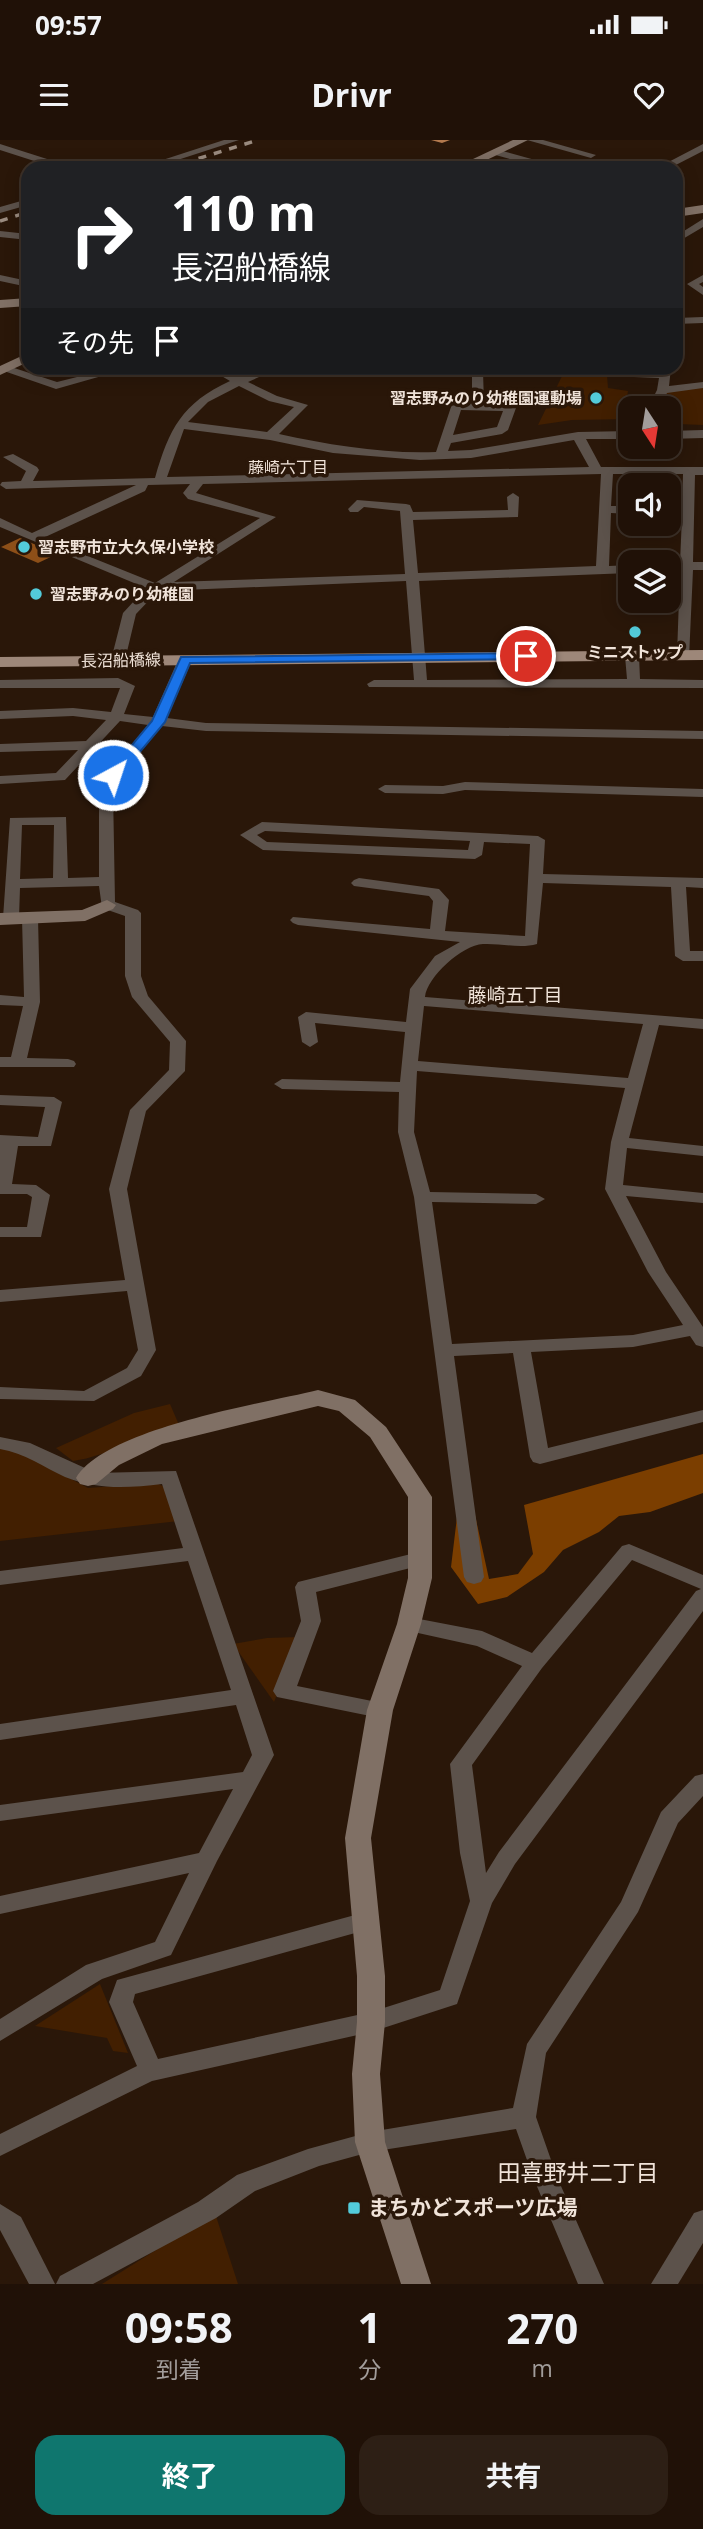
<!DOCTYPE html>
<html lang="ja">
<meta charset="utf-8">
<style>
:root{--surface:#201107;--page:#2d1f15;--text:#f1f3f6;--muted:#a29d9b;--line:#3d3128;--accent:#0f766e}
body{margin:0;font-family:"Open Sans","Noto Sans JP",sans-serif;background:var(--page);color:var(--text);height:100vh;display:flex;flex-direction:column;font-size:26px;white-space:nowrap}
*{box-sizing:border-box;margin:0}
p{font-size:23px;color:var(--muted)}
.icon{flex:none;width:38px;height:38px;fill:none;stroke:currentColor;stroke-width:2;stroke-linecap:round;stroke-linejoin:round}
.map{position:relative;height:2144px;overflow:hidden}
.details{display:flex;flex-direction:column;background:var(--surface);flex:1}
.details>*{flex:none}
.hud{position:absolute;left:21px;top:21px;width:662px;height:214px;border-radius:21px;box-shadow:0 4px 18px #0003,0 0 0 2px var(--line);background:#202124;color:#fff;overflow:hidden}
.needle{width:46px;rotate:168deg}
.buttons{position:absolute;left:618px;top:256px;display:grid;gap:14px}
.buttons a{display:grid;place-items:center;width:63px;height:63px;border-radius:14px;background:var(--surface);box-shadow:0 4px 18px #0003,0 0 0 2px var(--line);font-size:35px}
.pin{position:absolute;display:grid;place-items:center;width:60px;height:60px;color:#fff;margin:-30px;border:4px solid #fff;border-radius:50%;box-shadow:0 2px 7px #0007}
.me{position:absolute;width:77px;margin:-38px;rotate:40deg;stroke-linejoin:round;filter:drop-shadow(0 0 5px #0008)}
.turn{display:flex;align-items:center;gap:24px;height:147px;padding:0 35px;font-size:32px}
.turn .icon{width:91px;height:91px;stroke-width:2.5}
.turn b{display:block;font-size:49px;line-height:60px}
.then{display:flex;align-items:center;height:66px;padding:0 35px;background:#0003;gap:14px;font-size:26px}
.eta{display:flex;justify-content:space-evenly;align-items:center;height:119px;text-align:center}
.eta b{font-size:42px;font-weight:700;line-height:49px}
.cta{display:flex;gap:14px;margin-top:auto;padding:14px 35px}
.cta a{flex:1;height:80px;border-radius:21px;background:var(--accent);color:#fff;font-size:28px;font-weight:700;line-height:80px;text-align:center}
.cta a+a{background:var(--page);color:var(--text)}
.status{display:flex;justify-content:space-between;align-items:center;height:49px;padding:0 35px;background:var(--surface);direction:ltr}
.status svg{height:19px;fill:currentColor}
header{display:flex;justify-content:space-between;align-items:center;height:91px;padding:0 35px;background:var(--surface);font-size:32px;font-weight:700}
.map>svg:first-child{display:block}
.green{fill:#421f01}
.forest{fill:#7b3e00}
.water{fill:#8d4f18}
.lines{fill:none;stroke-linecap:round;stroke-linejoin:round}
.street{fill:#5c524b;fill-rule:evenodd}
.secondary{fill:#807065;fill-rule:evenodd}
.primary{fill:#9d8779;fill-rule:evenodd}
.rail{stroke:#9a8b7f;stroke-width:3.5;stroke-dasharray:8 8;stroke-linecap:butt}
.wall{fill:#b47a4e}
.route{fill:#1a73e8;stroke:#114b97;stroke-width:2}
.poi-dot{fill:#53cbda;stroke:#2a1709;stroke-width:2.5}
.labels{text-anchor:middle;stroke-width:7;stroke-linejoin:round;paint-order:stroke}
.far-poi-label{font-size:16px;font-weight:bold;fill:#f0e3d9;stroke:#2a1709;text-anchor:start}
.far-neighbourhood-label{font-size:16px;fill:#f0e3d9;stroke:#2a1709}
.far-street-label{font-size:16px;fill:#f0e3d9;stroke:#2a1709}
.neighbourhood-label{font-size:19px;fill:#f0e3d9;stroke:#2a1709}
.near-poi-label{font-size:21px;font-weight:bold;fill:#f0e3d9;stroke:#2a1709;text-anchor:start}
.near-neighbourhood-label{font-size:23px;fill:#f0e3d9;stroke:#2a1709}
</style>
<div class="status"><b>09:57</b><svg viewBox="0 0 49 12"><path d="M0 12V9h3v3zM5 12V6h3v6zM10 12V3h3v9zM15 12V0h3v12zM26 1h20v11H26zM47 4h2v5h-2z"/></svg></div>
<header><svg class="icon" aria-label="menu" viewBox="0 0 24 24"><path d="M4 6h16M4 12h16M4 18h16"/></svg>Drivr<svg class="icon" aria-label="heart" viewBox="0 0 24 24"><path d="M12 20l-8-8c-3-5 5-10 8-4 3-6 11-1 8 4z"/></svg></header>
<div class="map">
<svg width="703" height="2144" viewBox="0 0 703 2144">
<rect width="100%" height="100%" fill="#2a1709"/>
<g class="green">
<polygon points="563,234 607,235 608,248 628,251 627,257 654,260 650,268 630,268 630,279 572,280 538,285"/>
<polygon points="703,247 703,285 678,284 679,281 669,281 668,268 658,268 666,252"/>
<path d="M 170,1264 L 179,1285 C 143,1294 109,1316 73,1321 L 56,1308 L 134,1273 Z"/>
<polygon points="0,1307 13,1308 88,1348 156,1343 167,1348 179,1381 0,1401"/>
<polygon points="300,1497 274,1562 233,1504 267,1498"/>
<polygon points="100,1844 128,1913 113,1911 107,1898 35,1886"/>
<polygon points="215,2073 238,2144 102,2144"/>
</g>
<polygon class="forest" points="703,1314 703,1353 650,1372 619,1376 599,1392 563,1410 544,1432 507,1457 478,1464 451,1427 457,1377 475,1375 489,1439 518,1434 533,1414 524,1365"/>
<polygon class="water" points="20,398 57,414 38,423 1,407"/>
<g class="lines">
<g class="street">
<polygon points="224,0 239,0 153,28 138,28"/>
<polygon points="527,0 543,0 596,15 591,18"/>
<polygon points="0,4 69,26 71,28 56,28 0,10"/>
<polygon points="703,4 703,11 670,28 657,28"/>
<polygon points="495,9 557,26 559,28 543,28 492,14 490,12"/>
<polygon points="253,20 359,25 364,28 250,25 248,23"/>
<polygon points="28,59 28,65 0,73 0,67"/>
<polygon points="703,79 703,87 676,103 676,96"/>
<polygon points="0,91 28,94 28,100 0,97"/>
<polygon points="0,135 28,141 28,147 0,141"/>
<polygon points="703,135 703,142 699,144 703,147 703,155 687,144"/>
<polygon points="703,177 703,183 676,184 676,178"/>
<polygon points="5,225 57,242 113,228 130,228 56,249 1,230 0,227"/>
<path d="M 208,228 L 221,228 L 239,237 L 265,228 L 279,228 L 248,242 L 277,256 L 308,265 L 279,294 C 330,305 383,314 436,312 L 452,264 L 472,263 L 472,228 L 660,231 L 661,228 L 671,228 L 669,246 L 703,242 L 703,248 L 667,253 L 660,268 L 648,268 L 657,250 L 659,238 L 483,231 L 484,264 L 510,265 L 516,268 L 508,290 L 502,294 L 451,303 L 448,311 L 471,310 L 578,292 L 630,291 L 630,299 L 586,299 L 601,327 L 703,327 L 703,335 L 695,335 L 693,422 L 703,422 L 703,430 L 693,430 L 689,518 L 679,518 L 677,515 L 680,430 L 668,431 L 668,423 L 680,423 L 682,376 L 668,376 L 668,368 L 682,369 L 683,334 L 613,334 L 611,366 L 630,366 L 630,374 L 611,373 L 609,426 L 630,425 L 630,433 L 419,441 L 427,540 L 627,539 L 625,516 L 632,512 L 639,516 L 640,539 L 703,540 L 703,548 L 369,547 L 367,544 L 374,540 L 414,540 L 406,441 L 158,451 L 136,474 L 125,520 L 118,524 L 113,523 L 111,520 L 123,473 L 146,448 L 0,387 L 0,378 L 32,393 L 136,345 L 6,349 L 0,345 L 2,342 L 21,341 L 26,331 L 3,317 L 13,314 L 37,327 L 39,330 L 33,341 L 155,338 C 169,289 182,263 230,241 ZM 239,246 L 269,261 L 294,267 L 267,292 L 188,282 L 208,262 ZM 461,270 L 503,271 L 497,287 L 453,295 ZM 184,289 L 270,300 L 333,313 L 420,320 L 471,318 L 574,300 L 589,327 L 167,337 ZM 601,334 L 596,426 L 418,433 L 413,380 L 518,377 L 519,357 L 513,353 L 507,357 L 508,370 L 413,372 L 410,365 L 406,364 L 357,360 L 348,369 L 350,372 L 358,372 L 364,367 L 400,371 L 405,434 L 174,442 L 276,377 L 196,353 L 203,344 ZM 190,344 L 183,353 L 188,359 L 260,378 L 155,443 L 43,398 L 145,351 L 148,345 Z"/>
<polygon points="703,290 703,298 668,299 668,291"/>
<path d="M 185,516 L 192,520 L 167,578 L 206,583 L 703,591 L 703,599 L 206,591 L 162,586 L 116,641 L 113,650 L 115,762 L 138,770 L 141,773 L 141,836 L 148,856 L 186,901 L 185,931 L 146,971 L 127,1049 L 156,1210 L 141,1236 L 94,1261 L 0,1259 L 0,1247 L 84,1251 L 127,1228 L 138,1210 L 127,1151 L 0,1162 L 0,1150 L 125,1140 L 109,1049 L 130,970 L 169,930 L 170,902 L 132,857 L 125,836 L 125,776 L 102,768 L 99,746 L 20,748 L 19,778 L 11,783 L 3,778 L 10,678 L 66,677 L 68,738 L 99,737 L 99,650 L 102,640 L 148,585 L 120,581 L 65,640 L 0,644 L 0,636 L 56,633 L 78,610 L 0,612 L 0,604 L 86,601 L 106,580 L 73,576 L 0,579 L 0,571 L 73,568 L 111,572 L 120,548 L 0,548 L 0,540 L 118,538 L 135,546 L 124,574 L 153,577 L 178,520 ZM 22,685 L 54,685 L 53,738 L 20,739 Z"/>
<polygon points="465,642 703,649 703,657 465,650 443,654 385,653 378,649 385,645 443,646"/>
<path d="M 262,682 L 538,696 L 545,700 L 543,734 L 703,738 L 703,748 L 686,747 L 690,811 L 703,811 L 703,821 L 683,821 L 675,816 L 671,747 L 543,743 L 537,804 C 520,809 500,803 483,804 C 462,805 427,837 425,857 L 703,879 L 703,889 L 659,885 L 629,998 L 703,1006 L 703,1016 L 627,1008 L 623,1045 L 703,1053 L 703,1063 L 626,1056 L 666,1132 L 703,1187 L 703,1207 L 696,1205 L 690,1196 L 633,1207 L 531,1212 L 548,1308 L 703,1270 L 703,1282 L 540,1324 L 533,1322 L 530,1317 L 513,1213 L 454,1216 L 484,1437 L 481,1442 L 474,1444 L 467,1442 L 464,1437 L 414,1057 L 398,992 L 399,952 L 282,949 L 274,944 L 282,939 L 400,942 L 405,892 L 315,883 L 318,902 L 310,907 L 302,902 L 298,877 L 306,872 L 406,882 L 410,849 L 435,816 L 460,802 L 298,785 L 293,783 L 290,780 L 293,777 L 430,789 L 433,761 L 429,756 L 354,746 L 351,743 L 354,740 L 359,738 L 439,749 L 449,760 L 445,791 L 525,796 L 530,704 L 484,702 L 482,715 L 475,719 L 263,710 L 240,695 ZM 265,691 L 470,701 L 468,710 L 267,702 L 257,695 ZM 424,866 L 643,884 L 628,938 L 418,921 ZM 417,931 L 625,948 L 611,1002 L 605,1049 L 648,1132 L 683,1185 L 633,1195 L 452,1204 L 432,1062 L 536,1064 L 545,1059 L 536,1054 L 430,1052 L 414,992 Z"/>
<polygon points="30,773 38,778 40,862 27,918 68,919 74,921 76,924 74,927 0,927 0,917 11,917 23,866 0,865 0,855 24,857 22,778"/>
<polygon points="0,955 54,957 62,962 51,1006 18,1006 12,1044 36,1045 50,1055 41,1097 0,1097 0,1087 27,1087 32,1057 27,1054 0,1054 0,995 38,997 45,967 0,965"/>
<path d="M 0,1297 L 30,1303 L 96,1333 L 176,1331 L 274,1615 L 217,1721 L 171,1815 L 102,1839 L 0,1901 L 0,1879 L 86,1825 L 155,1802 L 189,1733 L 0,1774 L 0,1756 L 199,1713 L 233,1649 L 0,1681 L 0,1665 L 243,1632 L 252,1615 L 236,1565 L 0,1600 L 0,1584 L 231,1550 L 188,1421 L 0,1445 L 0,1431 L 183,1408 L 162,1344 C 128,1348 97,1350 65,1337 C 43,1327 25,1313 0,1309 Z"/>
<path d="M 629,1404 L 703,1435 L 703,1471 L 515,1724 L 492,1763 L 457,1864 L 371,1892 L 152,1941 L 0,2016 L 0,1994 L 137,1926 L 109,1862 L 117,1840 L 366,1772 L 374,1775 L 377,1781 L 374,1787 L 366,1790 L 135,1854 L 133,1862 L 158,1919 L 371,1872 L 440,1850 L 470,1761 L 460,1713 L 450,1624 L 522,1526 L 477,1506 L 409,1491 L 402,1489 L 399,1484 L 402,1479 L 409,1477 L 482,1491 L 532,1513 L 622,1406 ZM 632,1420 L 701,1449 L 696,1451 L 499,1712 L 486,1733 L 472,1625 L 542,1528 Z"/>
<polygon points="419,1412 426,1414 429,1419 426,1424 316,1452 321,1481 297,1546 387,1564 391,1570 387,1576 380,1578 277,1557 273,1551 301,1481 295,1447 298,1442"/>
<polygon points="703,1634 703,1656 678,1683 638,1772 546,1913 536,1977 557,2037 604,2144 578,2144 533,2037 516,1989 370,2012 319,2026 255,2051 216,2078 93,2144 56,2144 60,2136 198,2062 237,2035 308,2009 370,1992 513,1968 527,1904 621,1762 661,1672 695,1636"/>
<polygon points="0,2064 21,2077 55,2144 29,2144 0,2090"/>
<polygon points="703,2070 703,2103 678,2144 651,2144 694,2073"/>
</g>
<g class="secondary">
<polygon points="513,0 528,0 470,28 454,28"/>
<polygon points="703,65 703,73 676,77 676,69"/>
<polygon points="28,158 28,166 0,168 0,160"/>
<polygon points="28,213 28,222 0,235 0,226"/>
<polygon points="107,760 116,765 113,769 85,781 0,785 0,773 82,770"/>
<path d="M 318,1250 L 355,1260 L 386,1287 L 432,1357 L 432,1438 L 421,1484 L 393,1570 L 371,1698 L 385,1836 L 385,1882 L 380,1934 L 385,2002 L 431,2144 L 401,2144 L 355,2002 L 352,1934 L 357,1882 L 357,1836 L 345,1698 L 367,1570 L 397,1484 L 408,1438 L 408,1357 L 370,1297 L 339,1271 L 318,1266 L 162,1304 L 119,1325 L 96,1344 L 88,1346 L 80,1344 L 76,1338 C 106,1288 261,1264 318,1250 Z"/>
</g>
<polygon class="primary" points="703,510 703,520 0,527 0,517"/>
<g class="rail">
<polyline points="168,28 258,0"/>
<polyline points="0,81 28,72"/>
</g>
</g>
<polygon class="wall" points="431,0 450,0 442,3"/>
<polygon class="route" points="526,513 530,514 530,519 190,523 165,582 118,638 109,638 107,635 152,581 181,517"/>
<g class="poi-dot">
<circle cx="596" cy="258" r="7"/>
<circle cx="24" cy="407" r="7"/>
<circle cx="36" cy="454" r="7"/>
<circle cx="635" cy="492" r="7"/>
<rect x="347" y="2061" width="14" height="14" rx="3.5"/>
</g>
<g class="labels">
<g class="far-poi-label">
<text x="582" y="264" text-anchor="end">習志野みのり幼稚園運動場</text>
<text x="38" y="413">習志野市立大久保小学校</text>
<text x="50" y="460">習志野みのり幼稚園</text>
<text x="635" y="518" text-anchor="middle">ミニストップ</text>
</g>
<g class="far-neighbourhood-label">
<text x="288" y="333">藤崎六丁目</text>
</g>
<g class="far-street-label">
<text transform="translate(121 520) rotate(-1)" y="6">長沼船橋線</text>
</g>
<g class="neighbourhood-label">
<text x="515" y="862">藤崎五丁目</text>
</g>
<g class="near-poi-label">
<text x="368" y="2075">まちかどスポーツ広場</text>
</g>
<g class="near-neighbourhood-label">
<text x="578" y="2041">田喜野井二丁目</text>
</g>
</g>
</svg>
<div class="buttons">
<a><svg class="needle" viewBox="-14 -14 28 28"><path d="M0-13l5 13h-10z" fill="#e53935"/><path d="M0 13l5-13h-10z" fill="#a29d9b"/></svg></a>
<a><svg class="icon" aria-label="sound" viewBox="0 0 24 24"><path d="M4 9h4l5-4v14l-5-4H4zM17 9q2 3 0 6"/></svg></a>
<a><svg class="icon" aria-label="layers" viewBox="0 0 24 24"><path d="M12 4l9 5-9 5-9-5zM3 14l9 5 9-5"/></svg></a>
</div>
<div class="pin" style="left:526px;top:516px;background:#d93025"><svg class="icon" aria-label="arrive" viewBox="0 0 24 24"><path d="M6 21V4h12l-3 4 3 4H6"/></svg></div>
<svg class="me" style="left:113px;top:635px" viewBox="-20 -20 40 40"><circle r="17" fill="#1a73e8" stroke="#fff" stroke-width="3"/><path d="M0-11L8 9 0 5-8 9z" fill="#fff"/></svg>
<div class="hud">
<div class="turn"><svg class="icon" aria-label="right" viewBox="0 0 24 24"><path d="M7 20v-9h11M14 6l5 5-5 5"/></svg><div><b>110 m</b>長沼船橋線</div></div>
<div class="then">その先<svg class="icon" aria-label="arrive" viewBox="0 0 24 24"><path d="M6 21V4h12l-3 4 3 4H6"/></svg></div>
</div>
</div>
<section class="details">
<div class="eta">
<div><b>09:58</b><p>到着</p></div>
<div><b>1</b><p>分</p></div>
<div><b>270</b><p>m</p></div>
</div>
<div class="cta"><a>終了</a><a>共有</a></div>
</section>
